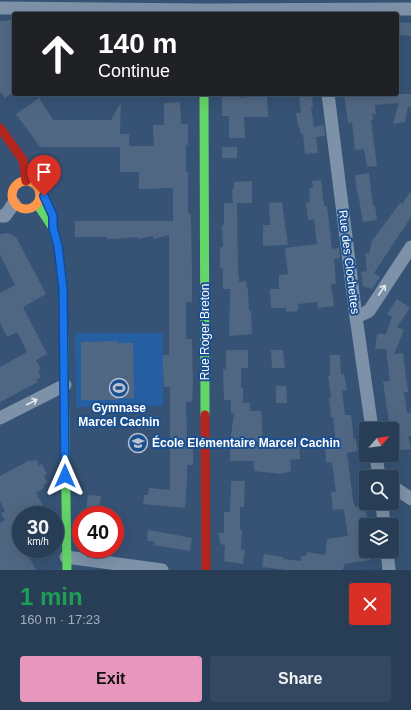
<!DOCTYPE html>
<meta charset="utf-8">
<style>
:root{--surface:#283e57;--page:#344961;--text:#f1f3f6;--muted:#a5aeba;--line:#44576d;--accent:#e797bd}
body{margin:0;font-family:Arial,sans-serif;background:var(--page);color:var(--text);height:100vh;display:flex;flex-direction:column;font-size:15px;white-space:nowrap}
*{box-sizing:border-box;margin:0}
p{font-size:13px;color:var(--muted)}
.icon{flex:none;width:22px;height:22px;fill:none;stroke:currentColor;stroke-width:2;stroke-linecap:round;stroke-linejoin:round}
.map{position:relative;height:570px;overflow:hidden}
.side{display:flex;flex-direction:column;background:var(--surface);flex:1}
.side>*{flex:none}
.hud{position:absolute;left:12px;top:12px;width:387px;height:84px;border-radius:4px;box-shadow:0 4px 16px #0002,0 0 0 1px var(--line);background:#202124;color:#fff;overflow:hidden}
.needle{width:26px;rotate:62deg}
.buttons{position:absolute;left:359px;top:422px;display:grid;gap:8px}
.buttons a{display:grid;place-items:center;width:40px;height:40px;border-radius:4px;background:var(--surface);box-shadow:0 4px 16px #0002,0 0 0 1px var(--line);font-size:20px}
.speed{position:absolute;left:12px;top:506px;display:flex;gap:8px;font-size:20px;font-weight:700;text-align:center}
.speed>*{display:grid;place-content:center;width:52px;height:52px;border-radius:50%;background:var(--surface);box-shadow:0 4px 16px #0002,0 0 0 1px var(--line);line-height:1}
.speed small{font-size:10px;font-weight:400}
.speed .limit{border:6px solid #d22;background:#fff;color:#111}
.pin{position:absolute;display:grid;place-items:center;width:34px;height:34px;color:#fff;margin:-41px -17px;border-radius:50% 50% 50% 0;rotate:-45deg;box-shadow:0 0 4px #0007}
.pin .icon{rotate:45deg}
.me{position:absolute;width:44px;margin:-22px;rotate:0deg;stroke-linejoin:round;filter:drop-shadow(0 0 3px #0008)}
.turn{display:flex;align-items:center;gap:14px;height:84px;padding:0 20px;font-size:18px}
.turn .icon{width:52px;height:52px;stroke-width:2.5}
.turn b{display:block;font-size:28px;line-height:34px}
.round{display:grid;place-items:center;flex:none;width:42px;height:42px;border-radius:4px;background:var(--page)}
.overview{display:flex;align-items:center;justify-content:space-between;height:68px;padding:0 20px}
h1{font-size:24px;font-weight:600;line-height:30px;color:#1e9e55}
.action{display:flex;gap:8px;margin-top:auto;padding:8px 20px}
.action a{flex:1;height:46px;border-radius:4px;background:var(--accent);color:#111;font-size:16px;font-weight:600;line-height:46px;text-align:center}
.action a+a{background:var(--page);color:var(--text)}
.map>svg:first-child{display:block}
.green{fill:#265fa1}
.building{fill:#506783}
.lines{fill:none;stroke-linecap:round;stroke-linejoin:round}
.lane{stroke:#7d92a8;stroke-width:6}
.street{stroke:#7d92a8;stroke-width:13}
.fast{stroke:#63d668;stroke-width:9}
.slow{stroke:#ff974d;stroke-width:9}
.jam{stroke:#b3261e;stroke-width:9}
.oneway{stroke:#e5e9ee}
.route-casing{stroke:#114b97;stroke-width:10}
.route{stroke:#1a73e8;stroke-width:7}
.labels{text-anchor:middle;stroke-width:4;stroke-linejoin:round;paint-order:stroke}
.street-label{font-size:12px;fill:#fff;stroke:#1b4f8f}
.poi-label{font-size:12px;font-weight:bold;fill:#fff;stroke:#1b4f8f}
</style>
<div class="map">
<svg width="411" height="570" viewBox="0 0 411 570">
<rect width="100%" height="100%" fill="#365274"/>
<polygon class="green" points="75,333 163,333 163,406 76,407"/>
<g class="building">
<polygon points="14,20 14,92 5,98 0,92 0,21"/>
<polygon points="397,22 411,23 411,36 397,35"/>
<polygon points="222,94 239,94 240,98 267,95 268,117 244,117 245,138 229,138 229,116 222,116"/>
<polygon points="299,94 312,94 313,107 311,107 314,127 324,125 325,136 316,137 318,153 305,154 303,134 301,134 299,125 298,126 296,113 301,113"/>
<polygon points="344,94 411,94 411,108 408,106 405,122 393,124 399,103 375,105 376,114 372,114 373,120 371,120 377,166 367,167 364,149 355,150 352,122 348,123"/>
<polygon points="39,98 53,120 111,120 121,102 120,134 129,134 129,146 154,146 153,125 164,125 164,103 180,102 181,124 188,124 188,145 186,145 186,172 188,172 188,213 191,214 192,276 192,302 186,302 186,339 192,339 193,386 192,402 186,402 187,438 193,438 193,465 187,465 187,482 185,508 143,504 144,495 148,495 149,488 170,490 170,387 164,387 163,370 163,355 169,355 169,235 154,239 153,236 138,239 138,237 113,239 107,239 107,237 75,237 75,221 173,221 173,188 139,189 139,172 120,172 120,147 40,147 16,114"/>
<rect x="222" y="147" width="15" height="11"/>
<polygon points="369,173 373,206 375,206 377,220 363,222 358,193 357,193 355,175"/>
<polygon points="321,180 324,206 327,206 332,249 339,248 340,258 334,259 336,284 331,284 334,306 318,308 317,302 298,304 298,311 286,312 286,308 271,308 270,289 279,289 279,275 288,274 285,248 317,244 314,219 308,220 306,203 310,202 309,188 313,187 312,181"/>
<polygon points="252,181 252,203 237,203 238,275 239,275 239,282 246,281 247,289 248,289 249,311 251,311 252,334 229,336 230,289 223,289 223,268 220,268 220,247 223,247 222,225 224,225 224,203 233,203 232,189 234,189 234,182"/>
<polygon points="411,191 411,217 374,273 380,277 372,289 363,286 361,272 367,271 365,253 369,254 372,241 400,203 402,204"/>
<polygon points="282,202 288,245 263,246 263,225 270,225 269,203"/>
<polygon points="8,233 16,237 46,294 23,307 47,354 36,360 41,369 38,371 41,377 36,380 38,382 0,402 0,367 27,352 17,332 7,337 0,323 0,293 15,285 0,255 0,234"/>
<polygon points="397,299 410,308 397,327 404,330 394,354 403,353 408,392 404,392 407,413 411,413 411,436 408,436 411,449 394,451 394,448 392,448 392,429 390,429 383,382 390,381 386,349 375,349 377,334 386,334 392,317 387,314"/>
<polygon points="118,341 118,343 133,343 134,398 118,398 118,400 81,400 81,342"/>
<polygon points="226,350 248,350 248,368 241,368 241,388 243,388 243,403 250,403 250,411 261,411 263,439 296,439 296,442 299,441 300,459 290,460 291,471 280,474 254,471 254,461 230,461 230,443 234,413 231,413 231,400 224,400 223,369 226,369"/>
<polygon points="271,350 283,350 285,368 272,368"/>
<polygon points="330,355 340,355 341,374 344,374 347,390 342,391 345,415 351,415 354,439 356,439 358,451 347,453 353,499 355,507 365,506 368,525 366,525 366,551 369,551 370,560 344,564 343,570 287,570 262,567 264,554 283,557 283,559 301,561 301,556 306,556 307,552 325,555 327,539 348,536 344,509 333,510 331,492 336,492 332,462 326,463 325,446 336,445 333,417 331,417 329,398 331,397 328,376 330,375"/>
<polygon points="276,386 286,386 287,403 276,403"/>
<polygon points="36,459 39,466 42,464 47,474 44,476 47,483 43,485 44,488 36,493 46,511 39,515 21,515 21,524 14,528 21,541 21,549 25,549 36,570 0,570 0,523 5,520 1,514 5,511 0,501 0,476 30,460 31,462"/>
<polygon points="231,481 245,481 244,507 240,507 240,529 242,530 241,549 245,550 243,564 224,561 225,546 220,543 219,533 224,533 224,512 230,512"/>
<polygon points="88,495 101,496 99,513 86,511"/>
<polygon points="148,530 192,538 190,551 154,545 154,541 147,541"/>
</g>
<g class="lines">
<polyline class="lane" points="30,167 33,171 52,213"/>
<g class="street">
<polyline points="0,8 204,10 411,9"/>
<polyline points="328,94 356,317 372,429"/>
<polyline points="0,216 5,216 14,203"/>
<polyline points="356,317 369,311 411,247"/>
<polyline points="0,418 65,385"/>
<polyline points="376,455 379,477"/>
<polyline points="392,486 411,499"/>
<polyline points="382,503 384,525"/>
<polyline points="387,551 389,570"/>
<polyline points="66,557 162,570"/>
</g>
<g class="fast">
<polyline points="204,94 205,415"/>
<polyline points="37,204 53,228 58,246 63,289 67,570"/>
</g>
<circle class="slow" cx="26" cy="195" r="14"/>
<g class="jam">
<polyline points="0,128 23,160 26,181"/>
<polyline points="205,415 206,570"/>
</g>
</g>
<defs><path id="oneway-shaft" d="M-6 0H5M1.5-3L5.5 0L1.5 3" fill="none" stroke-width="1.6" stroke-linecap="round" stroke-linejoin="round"/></defs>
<g class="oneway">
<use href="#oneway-shaft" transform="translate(382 290) rotate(-56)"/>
<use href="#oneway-shaft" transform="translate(32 402) rotate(-27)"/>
</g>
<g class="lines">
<defs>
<polyline id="route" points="44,196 53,216 53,228 58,246 63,289 65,476"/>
</defs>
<use href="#route" class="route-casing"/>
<use href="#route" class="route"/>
</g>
<defs>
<symbol id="stadium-ring" viewBox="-11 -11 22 22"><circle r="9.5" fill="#1b4f8f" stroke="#b9c2ce" stroke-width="1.5"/><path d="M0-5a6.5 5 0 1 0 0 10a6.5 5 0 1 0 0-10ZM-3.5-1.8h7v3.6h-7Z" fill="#b9c2ce"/></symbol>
<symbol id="school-ring" viewBox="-11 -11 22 22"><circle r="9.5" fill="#1b4f8f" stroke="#b9c2ce" stroke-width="1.5"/><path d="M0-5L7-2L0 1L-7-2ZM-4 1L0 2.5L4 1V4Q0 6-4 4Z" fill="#b9c2ce"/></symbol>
</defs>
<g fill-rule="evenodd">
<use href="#stadium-ring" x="108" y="377" width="22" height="22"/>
<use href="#school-ring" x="127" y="432" width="22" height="22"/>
</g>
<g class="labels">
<g class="street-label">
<text transform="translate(349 262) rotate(83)" y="4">Rue des Clochettes</text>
<text transform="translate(205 332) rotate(-90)" y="4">Rue Roger Breton</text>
</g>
<g class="poi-label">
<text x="119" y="412">Gymnase<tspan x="119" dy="14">Marcel Cachin</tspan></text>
<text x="152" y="447" text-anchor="start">École Elémentaire Marcel Cachin</text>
</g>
</g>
</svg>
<div class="buttons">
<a><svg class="needle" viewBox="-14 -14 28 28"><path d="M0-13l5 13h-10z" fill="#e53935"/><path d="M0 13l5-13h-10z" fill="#a5aeba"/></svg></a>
<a><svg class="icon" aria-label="search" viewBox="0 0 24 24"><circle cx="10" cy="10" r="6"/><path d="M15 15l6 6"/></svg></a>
<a><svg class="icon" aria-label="layers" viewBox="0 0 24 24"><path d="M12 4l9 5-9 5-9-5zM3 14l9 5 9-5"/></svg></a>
</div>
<div class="speed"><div>30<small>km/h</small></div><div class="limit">40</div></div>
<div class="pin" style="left:44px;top:196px;background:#d93025"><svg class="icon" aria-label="arrive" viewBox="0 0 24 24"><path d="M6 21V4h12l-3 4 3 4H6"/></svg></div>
<svg class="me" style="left:65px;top:476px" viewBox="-20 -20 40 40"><path d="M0-17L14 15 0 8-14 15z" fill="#1a73e8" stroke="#fff" stroke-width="4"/></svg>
<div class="hud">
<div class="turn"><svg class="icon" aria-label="ahead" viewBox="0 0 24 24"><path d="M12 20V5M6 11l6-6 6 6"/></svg><div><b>140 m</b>Continue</div></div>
</div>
</div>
<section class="side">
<div class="overview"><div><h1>1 min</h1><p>160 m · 17:23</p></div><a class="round" style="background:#d93025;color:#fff"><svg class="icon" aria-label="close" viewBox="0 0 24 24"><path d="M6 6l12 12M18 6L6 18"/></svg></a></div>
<div class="action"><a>Exit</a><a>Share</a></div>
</section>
